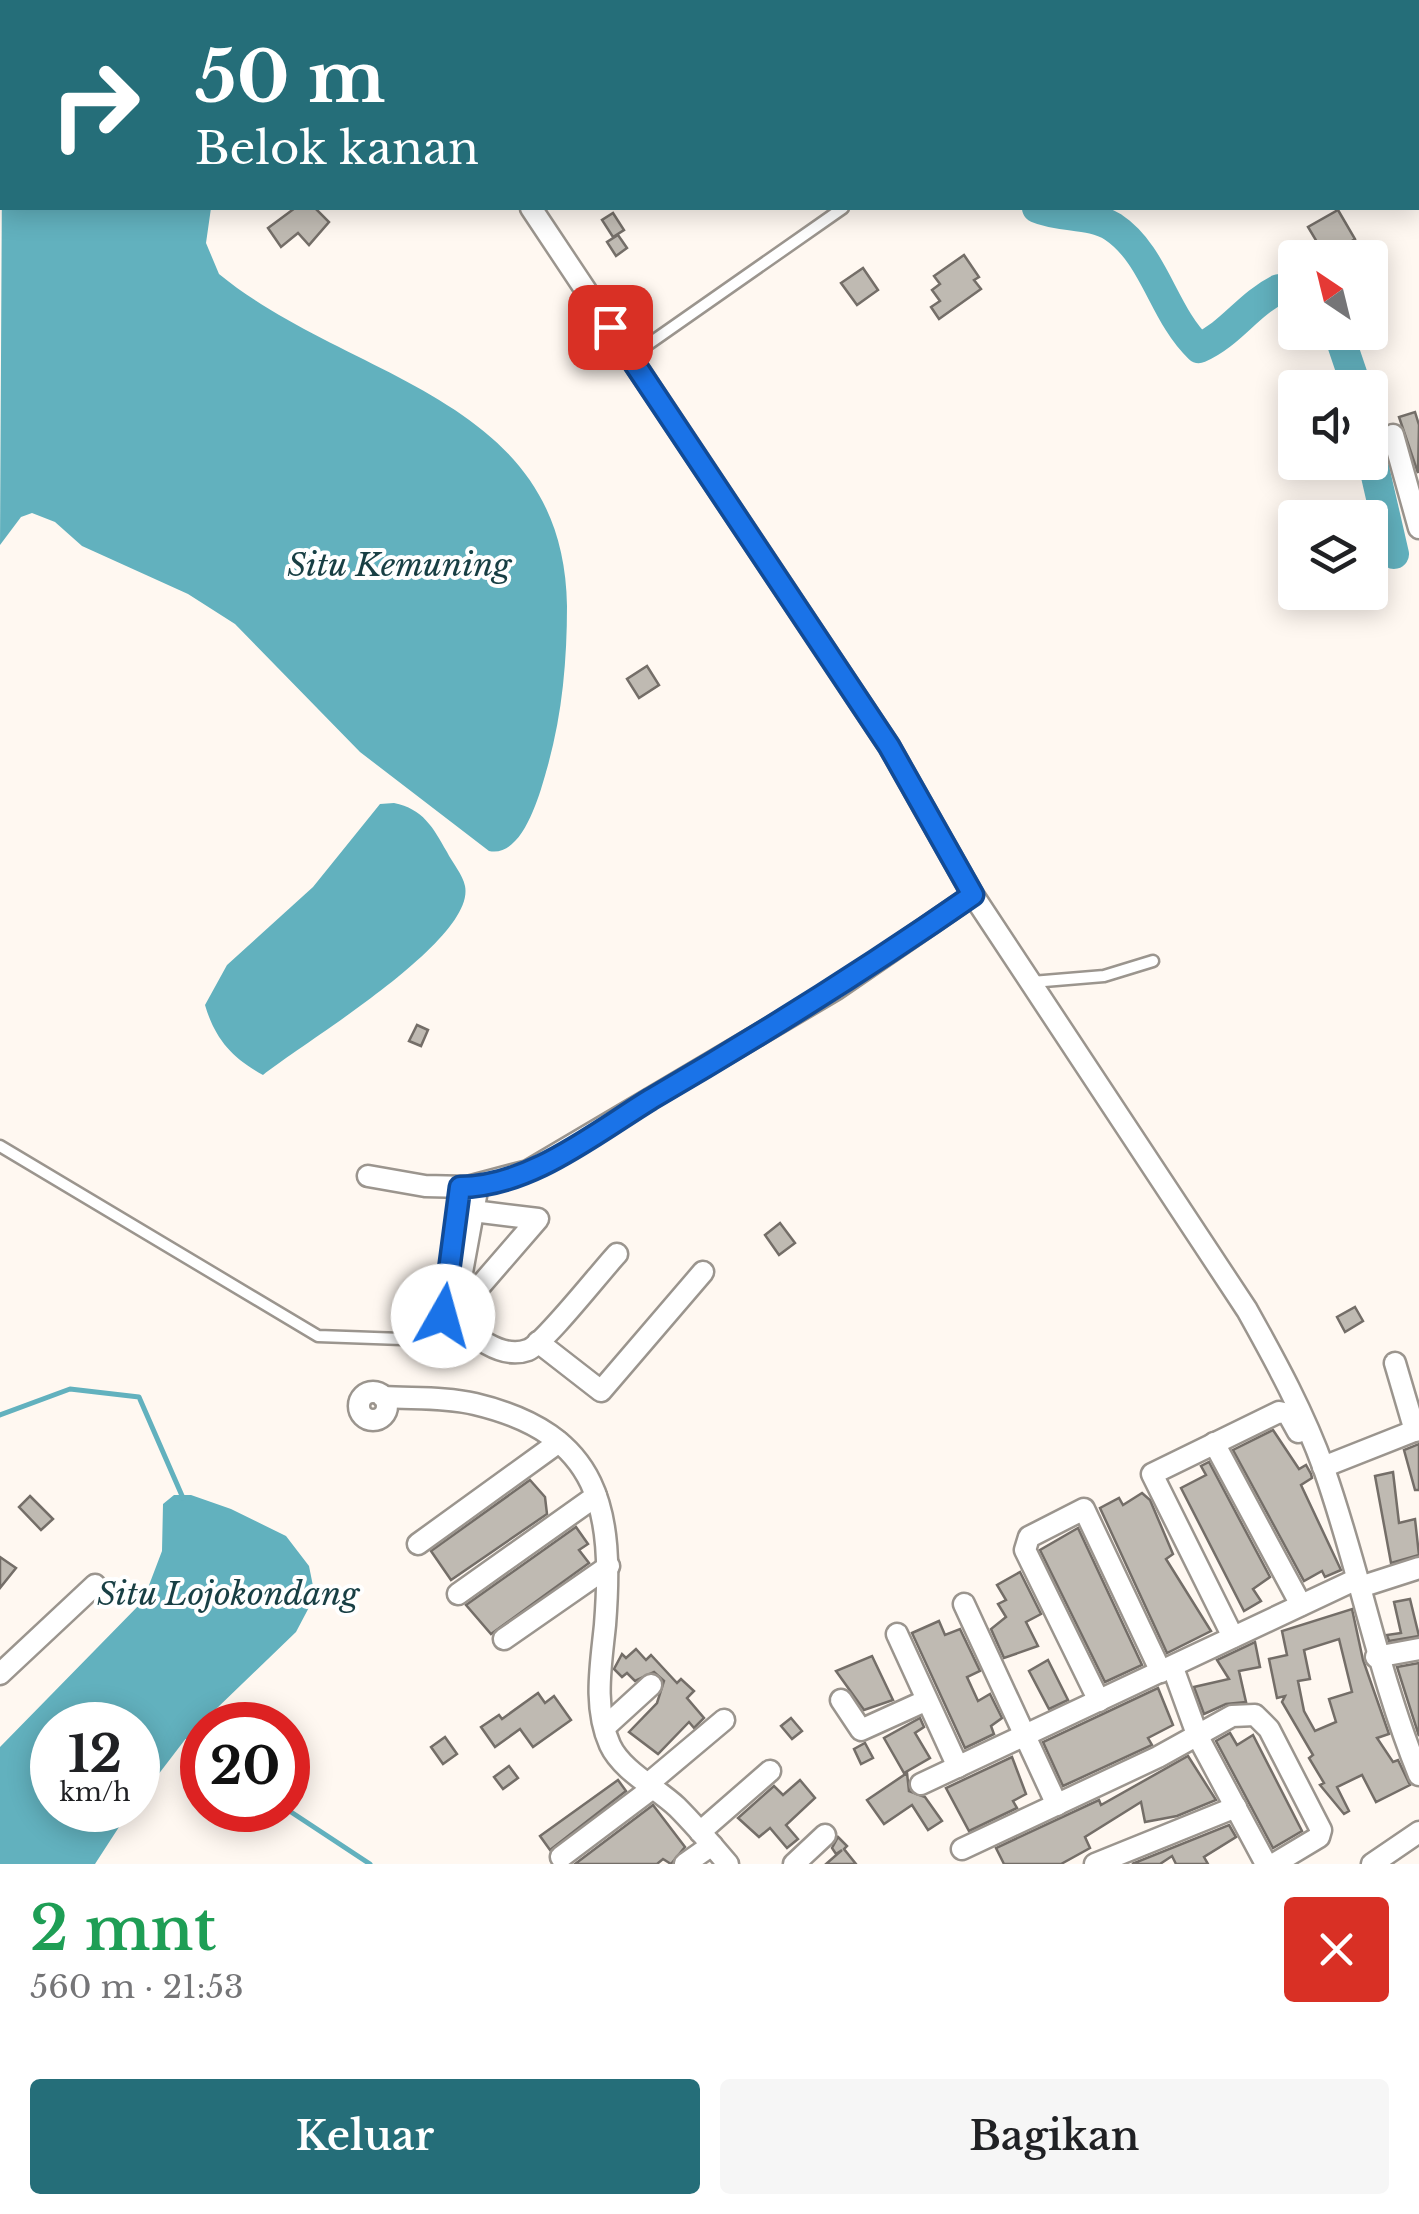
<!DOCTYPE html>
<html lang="id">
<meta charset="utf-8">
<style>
:root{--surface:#fff;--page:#f6f6f6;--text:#202124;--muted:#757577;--accent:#256e79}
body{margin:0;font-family:"Libre Baskerville",serif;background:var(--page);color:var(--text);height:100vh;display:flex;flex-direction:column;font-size:38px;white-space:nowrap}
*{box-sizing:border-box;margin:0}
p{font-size:32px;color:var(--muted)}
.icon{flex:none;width:55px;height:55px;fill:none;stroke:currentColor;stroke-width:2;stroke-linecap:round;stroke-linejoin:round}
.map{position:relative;height:1864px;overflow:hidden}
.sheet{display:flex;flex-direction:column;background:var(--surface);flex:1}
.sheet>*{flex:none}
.banner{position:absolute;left:0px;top:0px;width:1420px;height:210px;box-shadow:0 5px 25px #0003;background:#256e79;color:#fff;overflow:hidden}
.needle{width:65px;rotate:325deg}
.fabs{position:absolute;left:1278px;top:240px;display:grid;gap:20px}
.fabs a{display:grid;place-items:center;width:110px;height:110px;border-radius:10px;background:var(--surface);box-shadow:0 5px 25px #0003;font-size:50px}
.speed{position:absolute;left:30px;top:1702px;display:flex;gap:20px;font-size:50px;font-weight:700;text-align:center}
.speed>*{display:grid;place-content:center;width:130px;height:130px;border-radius:50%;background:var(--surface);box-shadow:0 5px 25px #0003;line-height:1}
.speed small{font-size:25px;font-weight:400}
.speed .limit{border:15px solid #d22;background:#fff;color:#111}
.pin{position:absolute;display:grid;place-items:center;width:85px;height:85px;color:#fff;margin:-42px;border-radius:20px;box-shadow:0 5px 15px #0006}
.me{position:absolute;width:110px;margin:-55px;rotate:7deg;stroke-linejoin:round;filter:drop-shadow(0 0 8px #0008)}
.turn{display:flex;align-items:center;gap:35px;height:210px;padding:0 30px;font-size:45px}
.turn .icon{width:130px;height:130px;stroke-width:2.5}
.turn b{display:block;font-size:70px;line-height:85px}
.round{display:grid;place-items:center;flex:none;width:105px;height:105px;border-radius:10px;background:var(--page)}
.headline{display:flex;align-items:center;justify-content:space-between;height:170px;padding:0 30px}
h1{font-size:60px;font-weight:600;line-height:75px;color:#1e9e55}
.action{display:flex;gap:20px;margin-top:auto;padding:20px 30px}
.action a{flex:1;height:115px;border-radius:10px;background:var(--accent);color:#fff;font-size:40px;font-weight:600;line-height:115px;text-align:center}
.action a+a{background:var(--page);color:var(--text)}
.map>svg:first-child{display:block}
.water{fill:#62b1be}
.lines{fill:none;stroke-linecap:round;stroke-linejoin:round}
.stream{stroke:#62b1be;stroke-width:5}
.river{stroke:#62b1be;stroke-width:30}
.building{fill:#bfbab2;stroke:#746e68;stroke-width:2.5;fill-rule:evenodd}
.service-casing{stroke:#9b958e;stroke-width:15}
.minor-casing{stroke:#9b958e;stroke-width:25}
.secondary-casing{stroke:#9b958e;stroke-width:32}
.service{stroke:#fff;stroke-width:10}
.minor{stroke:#fff;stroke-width:20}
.secondary{stroke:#fff;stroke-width:28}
.route-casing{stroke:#114b97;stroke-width:25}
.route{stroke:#1a73e8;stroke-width:18}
.labels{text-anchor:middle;stroke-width:8;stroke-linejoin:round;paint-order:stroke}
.water-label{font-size:32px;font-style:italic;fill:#183f44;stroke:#fff}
</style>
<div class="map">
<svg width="1419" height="1864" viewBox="0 0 1419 1864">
<rect width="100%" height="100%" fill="#fff8f1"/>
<g class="water">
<path d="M 2,175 L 2,208 L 211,208 L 206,243 L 219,274 C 351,382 564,395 567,606 C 567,662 562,718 546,772 C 539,797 522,858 489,851 L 360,752 L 235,624 L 188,594 L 82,546 L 55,522 L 32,513 L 21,517 L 0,545 Z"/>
<path d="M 394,803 C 423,809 433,827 447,852 C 452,862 463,875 465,886 C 476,940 304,1042 263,1075 C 232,1058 215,1039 205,1005 L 227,965 L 313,887 L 380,804 Z"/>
<polygon points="174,1495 191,1495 231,1509 286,1536 309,1566 315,1596 296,1632 187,1737 138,1801 138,1725 52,1725 52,1810 130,1810 95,1864 0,1864 0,1747 143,1601 162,1551 163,1504"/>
</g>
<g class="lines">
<g class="stream">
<polyline points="0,1415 70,1389 139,1397 183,1498"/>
<polyline points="187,1737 202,1748"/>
<polyline points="288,1810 370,1864"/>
</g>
<g class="river">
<polyline points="984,2 985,0"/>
<polyline points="1191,2 1192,0"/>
<polyline points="1418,117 1419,117"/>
<path d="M 1037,208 C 1060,218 1091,213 1113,227 C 1155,255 1163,314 1199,348 C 1231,334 1247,305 1279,289 L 1295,295"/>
<polyline points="1338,332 1357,388"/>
<polyline points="1370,450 1394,554"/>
</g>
</g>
<g class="building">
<polygon points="295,208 315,208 329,222 309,245 298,233 281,247 268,228"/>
<polygon points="1338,210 1355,239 1326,257 1308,227"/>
<polygon points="613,213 624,230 613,237 602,220"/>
<polygon points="618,235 627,248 616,256 607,242"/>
<polygon points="964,255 979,277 974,280 981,289 939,319 931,307 940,301 932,290 940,284 934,276"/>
<polygon points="863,268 878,290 857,305 841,283"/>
<polygon points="1415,412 1419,425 1418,473 1399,417"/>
<polygon points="647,666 659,685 639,698 627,679"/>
<polygon points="417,1025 428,1030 421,1046 409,1041"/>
<polygon points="780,1223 795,1243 779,1255 765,1235"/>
<polygon points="1355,1307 1363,1321 1345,1332 1337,1317"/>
<polygon points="1273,1430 1299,1469 1306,1465 1311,1474 1312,1478 1301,1485 1341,1570 1325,1577 1322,1571 1304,1581 1233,1450"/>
<polygon points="1419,1444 1419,1490 1415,1490 1404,1450"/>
<polygon points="1209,1462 1270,1577 1253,1589 1261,1601 1244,1611 1181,1488 1206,1475 1201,1466"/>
<polygon points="1393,1472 1399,1523 1415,1519 1419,1555 1391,1563 1375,1476"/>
<polygon points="530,1480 545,1497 547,1514 451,1580 431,1551"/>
<polygon points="1142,1493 1150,1500 1173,1554 1166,1559 1211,1631 1167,1653 1100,1508 1119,1498 1123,1505"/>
<polygon points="30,1496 53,1519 41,1530 19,1507"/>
<polygon points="576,1527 588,1544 579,1550 589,1563 491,1634 466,1605"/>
<polygon points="1078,1528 1142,1665 1105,1682 1040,1550"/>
<polygon points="0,1557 16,1568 0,1588"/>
<polygon points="1020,1572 1041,1614 1026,1622 1038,1646 1004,1658 991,1629 1006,1617 998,1604 1006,1600 997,1585"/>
<polygon points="1410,1599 1419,1636 1389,1641 1387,1635 1401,1633 1394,1602"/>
<path d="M 1352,1609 L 1363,1660 L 1389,1734 L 1377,1738 L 1393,1762 L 1398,1760 L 1410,1785 L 1376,1802 L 1362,1775 L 1337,1787 L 1349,1811 L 1344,1814 L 1320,1785 L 1324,1783 L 1309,1758 L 1313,1755 L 1282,1702 L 1285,1696 L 1277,1698 L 1269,1659 L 1287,1655 L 1282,1631 ZM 1339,1639 L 1352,1692 L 1329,1699 L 1336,1722 L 1315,1731 L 1304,1711 L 1298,1681 L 1310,1679 L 1304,1650 Z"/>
<polygon points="939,1621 945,1635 960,1629 980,1671 967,1677 978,1701 990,1694 1002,1718 991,1726 994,1734 965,1748 912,1633"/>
<polygon points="1255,1642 1260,1667 1239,1671 1246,1702 1226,1704 1204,1714 1194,1687 1229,1679 1217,1660"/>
<polygon points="636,1649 646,1660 651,1655 677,1683 681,1679 694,1691 687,1698 704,1718 694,1728 689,1722 658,1754 629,1732 657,1703 664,1681 654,1672 635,1681 627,1673 622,1677 614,1669 622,1654 626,1658"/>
<polygon points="872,1656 893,1700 864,1710 836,1671"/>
<polygon points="1048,1660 1068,1700 1049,1709 1029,1671"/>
<polygon points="1419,1663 1419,1736 1397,1667"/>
<polygon points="1158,1688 1173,1725 1148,1738 1152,1745 1063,1786 1043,1742"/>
<polygon points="538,1693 545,1703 554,1696 571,1720 533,1747 520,1729 495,1747 481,1727 499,1715 502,1719"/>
<polygon points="791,1718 802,1731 792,1739 781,1726"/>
<polygon points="920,1718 924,1727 915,1733 930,1758 904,1773 884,1738"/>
<polygon points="1230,1733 1237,1745 1253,1735 1302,1831 1273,1848 1216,1741"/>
<polygon points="445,1737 457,1754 443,1764 431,1747"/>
<polygon points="865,1743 873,1758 861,1764 854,1749"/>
<polygon points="1188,1756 1216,1800 1177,1816 1145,1822 1141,1802 1085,1837 1090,1848 1061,1864 1004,1864 996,1848 1099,1800 1101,1805"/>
<polygon points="1012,1757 1026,1794 1013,1801 1017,1808 969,1831 946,1788"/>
<polygon points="509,1766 518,1778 503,1789 494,1777"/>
<polygon points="907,1773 909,1791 925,1797 942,1821 928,1830 912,1805 884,1824 867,1800"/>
<polygon points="618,1780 626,1791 550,1850 540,1836"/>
<polygon points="800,1780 815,1798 786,1825 798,1839 787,1848 770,1828 759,1837 738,1818 774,1786 783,1795"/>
<polygon points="653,1805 685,1847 671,1864 663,1859 657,1864 575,1864"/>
<polygon points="1229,1825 1236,1837 1204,1857 1208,1864 1176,1864 1172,1856 1160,1864 1132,1864"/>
<polygon points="838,1837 847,1846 844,1849 856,1864 826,1864 842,1850 836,1854 832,1848"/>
</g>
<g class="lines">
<defs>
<g id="service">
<polyline points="863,2 865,0"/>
<polyline points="630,357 843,208"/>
<polyline points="1032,982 1104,976 1153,961"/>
<polyline points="0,1146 318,1336 430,1340 439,1333 459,1187"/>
</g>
<g id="minor">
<polyline points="395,0 397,2"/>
<polyline points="413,2 417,0"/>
<polyline points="1418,12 1419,12"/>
<path d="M 531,208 L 889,746 L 973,895 L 1247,1310 C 1276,1362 1304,1413 1324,1469 C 1360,1571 1378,1674 1419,1775"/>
<polyline points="1393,435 1419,528"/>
<polyline points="368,1176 425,1186 467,1187 528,1171 836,989 973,895"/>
<path d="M 478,1185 L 454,1316 C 471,1335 501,1360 528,1350 C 544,1344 601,1271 617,1254"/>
<polyline points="454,1316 538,1219 473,1211"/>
<polyline points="538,1342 601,1391 703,1272"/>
<polyline points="1395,1363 1415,1431"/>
<circle cx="373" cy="1406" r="14"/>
<path d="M 383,1397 C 413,1399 446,1397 475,1404 C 601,1434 614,1510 605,1625 C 601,1665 593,1707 610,1745 C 622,1771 657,1788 677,1807 C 695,1825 712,1845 728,1864"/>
<polyline points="1214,1443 1301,1605"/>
<polyline points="1323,1467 1419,1429"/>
<polyline points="418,1544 559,1442"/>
<polyline points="1360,1587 1419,1568"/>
<polyline points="458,1594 596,1496"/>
<polyline points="964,1604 1057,1805"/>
<polyline points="897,1634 958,1767"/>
<polyline points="1233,1637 1152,1474 1279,1412 1288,1414 1298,1432"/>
<polyline points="504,1639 609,1566"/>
<polyline points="1376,1657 1419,1649"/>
<polyline points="1173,1668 1198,1737 1266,1864"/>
<polyline points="0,1674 95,1585"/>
<polyline points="841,1700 861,1730 925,1701"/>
<polyline points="1099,1701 1025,1550 1029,1537 1084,1509 1161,1672"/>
<polyline points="605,1727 651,1685"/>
<polyline points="649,1783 724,1720"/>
<polyline points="921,1784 1357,1579"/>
<polyline points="700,1832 770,1771"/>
<polyline points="962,1849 1158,1757 1232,1716 1255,1715 1269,1729 1321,1830 1319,1837 1274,1864"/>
<polyline points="561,1857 654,1787"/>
<polyline points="685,1864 712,1845"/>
<polyline points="794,1864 825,1835"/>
<polyline points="1095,1864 1236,1807"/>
<polyline points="1372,1864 1419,1832"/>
</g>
<g id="secondary">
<polyline points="128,2 130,0"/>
<polyline points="0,101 2,99"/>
</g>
</defs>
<use href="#service" class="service-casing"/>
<use href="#minor" class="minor-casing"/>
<use href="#secondary" class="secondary-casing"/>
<use href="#service" class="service"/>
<use href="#minor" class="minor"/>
<use href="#secondary" class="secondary"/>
</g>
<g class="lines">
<defs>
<path id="route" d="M 443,1316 L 460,1187 C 529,1187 594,1134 651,1099 C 761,1035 868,968 973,895 L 889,746 L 610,327"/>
</defs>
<use href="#route" class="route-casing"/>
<use href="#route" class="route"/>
</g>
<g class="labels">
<g class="water-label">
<text x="399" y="576">Situ Kemuning</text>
<text x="228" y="1605">Situ Lojokondang</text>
</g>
</g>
</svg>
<div class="fabs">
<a><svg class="needle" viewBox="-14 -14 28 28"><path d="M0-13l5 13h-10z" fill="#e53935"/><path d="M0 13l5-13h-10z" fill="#757577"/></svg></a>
<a><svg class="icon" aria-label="sound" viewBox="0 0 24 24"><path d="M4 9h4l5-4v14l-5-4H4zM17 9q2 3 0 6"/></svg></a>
<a><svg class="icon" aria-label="layers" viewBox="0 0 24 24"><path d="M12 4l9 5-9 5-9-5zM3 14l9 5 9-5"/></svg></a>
</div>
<div class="speed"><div>12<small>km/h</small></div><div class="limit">20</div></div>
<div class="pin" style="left:610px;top:327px;background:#d93025"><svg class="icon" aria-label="arrive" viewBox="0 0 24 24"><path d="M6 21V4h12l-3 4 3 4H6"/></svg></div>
<svg class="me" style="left:443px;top:1316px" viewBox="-20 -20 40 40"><circle r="19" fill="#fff"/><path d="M0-13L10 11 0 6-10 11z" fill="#1a73e8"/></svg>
<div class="banner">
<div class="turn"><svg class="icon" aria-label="right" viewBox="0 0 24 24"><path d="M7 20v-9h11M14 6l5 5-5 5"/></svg><div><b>50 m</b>Belok kanan</div></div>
</div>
</div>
<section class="sheet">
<div class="headline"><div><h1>2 mnt</h1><p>560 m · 21:53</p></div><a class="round" style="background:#d93025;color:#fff"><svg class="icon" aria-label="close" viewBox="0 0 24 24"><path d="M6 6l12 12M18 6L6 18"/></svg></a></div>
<div class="action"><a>Keluar</a><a>Bagikan</a></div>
</section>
